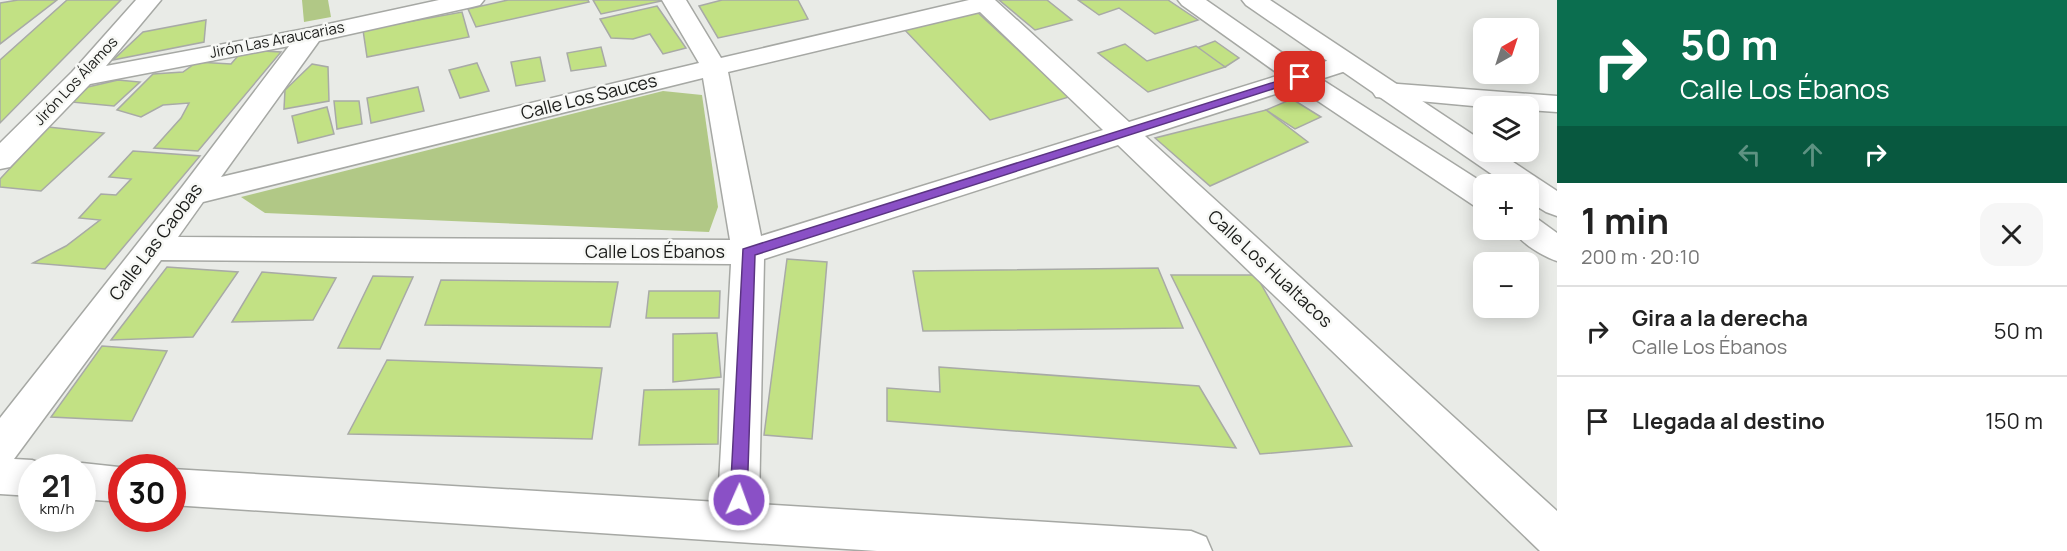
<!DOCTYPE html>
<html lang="es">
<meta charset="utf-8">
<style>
:root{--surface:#fff;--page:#f6f6f6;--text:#222;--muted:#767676;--line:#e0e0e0}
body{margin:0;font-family:Manrope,sans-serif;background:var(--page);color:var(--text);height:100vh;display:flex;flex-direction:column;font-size:22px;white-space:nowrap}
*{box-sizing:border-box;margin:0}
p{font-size:20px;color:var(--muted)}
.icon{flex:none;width:33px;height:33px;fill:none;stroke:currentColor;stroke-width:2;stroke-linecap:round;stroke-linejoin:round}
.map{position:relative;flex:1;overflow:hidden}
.drawer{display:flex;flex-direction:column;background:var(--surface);width:510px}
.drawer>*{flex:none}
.banner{background:#0b6e4f;color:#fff;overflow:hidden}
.needle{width:39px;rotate:39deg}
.buttons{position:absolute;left:1473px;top:18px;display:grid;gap:12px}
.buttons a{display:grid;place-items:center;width:66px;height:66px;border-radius:12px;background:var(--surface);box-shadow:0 3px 15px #0003;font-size:30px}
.speed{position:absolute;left:18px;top:454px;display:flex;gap:12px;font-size:30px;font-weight:700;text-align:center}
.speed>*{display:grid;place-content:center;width:78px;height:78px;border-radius:50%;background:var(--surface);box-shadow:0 3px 15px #0003;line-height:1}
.speed small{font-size:15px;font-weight:400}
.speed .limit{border:9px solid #d22;background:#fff;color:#111}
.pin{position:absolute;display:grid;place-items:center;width:51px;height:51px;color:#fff;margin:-26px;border-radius:12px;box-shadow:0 3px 9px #0006}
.me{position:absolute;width:66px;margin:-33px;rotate:2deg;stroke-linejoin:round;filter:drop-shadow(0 0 4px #0008)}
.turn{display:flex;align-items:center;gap:21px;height:126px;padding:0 24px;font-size:27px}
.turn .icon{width:78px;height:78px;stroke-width:2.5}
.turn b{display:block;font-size:42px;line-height:51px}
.lanes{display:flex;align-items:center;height:57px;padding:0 24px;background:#0003;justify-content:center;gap:30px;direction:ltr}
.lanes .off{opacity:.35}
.round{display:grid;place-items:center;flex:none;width:63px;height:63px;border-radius:18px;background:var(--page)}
.overview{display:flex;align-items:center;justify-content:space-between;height:102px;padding:0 24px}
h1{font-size:36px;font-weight:700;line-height:45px}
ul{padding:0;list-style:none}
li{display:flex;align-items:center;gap:18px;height:90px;padding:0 24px;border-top:2px solid var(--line)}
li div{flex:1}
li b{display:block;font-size:22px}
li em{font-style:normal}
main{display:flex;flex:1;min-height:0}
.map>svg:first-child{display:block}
.green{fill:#b1c886}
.building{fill:#c2e184;stroke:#a8aaa6;stroke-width:1.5}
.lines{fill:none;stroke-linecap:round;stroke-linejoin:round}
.street-casing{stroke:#a6a8a4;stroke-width:3}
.secondary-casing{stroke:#a6a8a4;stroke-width:3}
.street{fill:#fff;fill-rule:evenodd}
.secondary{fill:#fff;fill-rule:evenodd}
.route{fill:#8a50c6;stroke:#5a3481;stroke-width:1.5}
.labels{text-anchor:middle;stroke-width:5;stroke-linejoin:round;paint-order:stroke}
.far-street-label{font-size:15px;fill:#1a1b19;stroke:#f7f8f5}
.street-label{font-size:18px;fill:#1a1b19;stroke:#f7f8f5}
</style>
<main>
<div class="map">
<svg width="1557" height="551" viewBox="0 0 1557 551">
<rect width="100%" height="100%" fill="#e9ebe7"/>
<g class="green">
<polygon points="302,0 328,0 331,17 304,22"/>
<polygon points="663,91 702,95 718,207 709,232 265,213 241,197"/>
</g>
<g class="building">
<polygon points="18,0 57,0 0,44 0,3"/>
<polygon points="67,0 121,0 0,123 0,60"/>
<polygon points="508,0 588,0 589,2 476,27 468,9"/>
<polygon points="593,0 660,0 661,1 601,14"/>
<polygon points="722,0 798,0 808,19 718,38 699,6"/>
<polygon points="999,0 1047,0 1072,20 1035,30"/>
<polygon points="1078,0 1168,0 1198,20 1155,34 1119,8 1099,15"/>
<polygon points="657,6 686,48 663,54 650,34 633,39 611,38 600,19"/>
<polygon points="975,10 1069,97 990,120 902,27"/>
<polygon points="462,12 469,37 367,57 363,30"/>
<polygon points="206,20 204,42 113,60 143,32"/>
<polygon points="1215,41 1239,58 1225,67 1194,49"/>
<polygon points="1125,44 1147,61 1196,46 1225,67 1148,92 1098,53"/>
<polygon points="601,47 606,66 571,71 567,53"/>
<polygon points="243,50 281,52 198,151 154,148 181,118 189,103 163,105 141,117 117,110 153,74 183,72 197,62 231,64"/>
<polygon points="540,57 545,81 516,86 511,62"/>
<polygon points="477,63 489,91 460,98 449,70"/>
<polygon points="312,64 328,67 329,101 284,109 285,90"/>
<polygon points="118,80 140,82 114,106 71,102 88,87"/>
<polygon points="418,87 424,111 371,123 367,98"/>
<polygon points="1292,99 1321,117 1295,129 1266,110"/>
<polygon points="334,101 359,101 362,124 337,129"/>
<polygon points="327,107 334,134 298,143 292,116"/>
<polygon points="1266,110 1308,142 1210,186 1155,138"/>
<polygon points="48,127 104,133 41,191 0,187 0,179"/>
<polygon points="133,151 200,156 105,269 33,263 66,246 100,220 79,218 101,194 116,195 131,179 109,177"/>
<polygon points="787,259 827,262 812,439 764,435"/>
<polygon points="167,267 238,272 193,337 111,340"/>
<polygon points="1158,268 1183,328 923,331 913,271"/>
<polygon points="262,272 336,278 313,320 232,322"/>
<polygon points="1171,275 1256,275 1352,446 1260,454"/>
<polygon points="373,276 413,277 380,349 338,348"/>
<polygon points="441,280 618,282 610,327 425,325"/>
<polygon points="649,291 720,291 719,318 646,318"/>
<polygon points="717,333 721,377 673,382 673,334"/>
<polygon points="102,346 167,351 132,421 51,417"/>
<polygon points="387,360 602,368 592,439 348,434"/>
<polygon points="939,367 1199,386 1236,448 887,421 887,388 940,392"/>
<polygon points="719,389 718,444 639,445 644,390"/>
</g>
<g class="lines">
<defs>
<g id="street">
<path d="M 136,0 L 161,0 L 106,66 L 310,28 L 439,0 L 484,0 L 480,5 L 472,7 L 319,41 L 221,177 L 699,63 L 662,0 L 686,0 L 721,58 L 969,0 L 995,0 L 1129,122 L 1280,75 L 1182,5 L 1178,0 L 1206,0 L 1304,68 L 1346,55 L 1355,58 L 1359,63 L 1355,68 L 1321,79 L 1485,184 L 1484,208 L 1473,205 L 1297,87 L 1145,136 L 1557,511 L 1557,551 L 1540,551 L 1118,145 L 764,259 L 759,504 L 1191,531 L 1206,537 L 1212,551 L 877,551 L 172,505 L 172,469 L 718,502 L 731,264 L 161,260 L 14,459 L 32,460 L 46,465 L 47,468 L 32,468 L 32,496 L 0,494 L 0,418 L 182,187 L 289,46 L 90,84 L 10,167 L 0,169 L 0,143 L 72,72 ZM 980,12 L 1103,130 L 761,236 L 728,72 ZM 703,78 L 730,240 L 178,237 L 203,202 Z"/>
<polygon points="1385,83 1557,96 1557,112 1528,110 1528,106 1484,107 1376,97 1372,91 1376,85"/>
<path d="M 1528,217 L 1539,220 L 1557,233 L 1557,261 C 1542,256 1522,244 1513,230 L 1528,230 Z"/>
<polygon points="82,463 128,468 122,468 122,502 82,499 82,468 68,468"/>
</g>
<polygon id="secondary" points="1242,0 1270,0 1484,142 1484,152 1498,152 1557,191 1557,216 1546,212 1528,201 1528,184 1506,184 1246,5"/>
</defs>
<use href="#street" class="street-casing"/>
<use href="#secondary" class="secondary-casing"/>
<use href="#street" class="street"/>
<use href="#secondary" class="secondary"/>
</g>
<polygon class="route" points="1300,74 1305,77 1304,79 755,255 747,500 745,506 739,508 733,506 730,500 743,249"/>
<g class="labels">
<g class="far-street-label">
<text transform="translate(277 40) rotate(-11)" y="5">Jirón Las Araucarias</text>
<text transform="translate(76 81) rotate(-47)" y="5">Jirón Los Álamos</text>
</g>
<g class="street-label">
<text transform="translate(589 97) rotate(-14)" y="6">Calle Los Sauces</text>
<text transform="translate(156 242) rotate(-53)" y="6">Calle Las Caobas</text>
<text x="655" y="258">Calle Los Ébanos</text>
<text transform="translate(1270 269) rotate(43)" y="6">Calle Los Hualtacos</text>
</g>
</g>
</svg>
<div class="buttons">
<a><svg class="needle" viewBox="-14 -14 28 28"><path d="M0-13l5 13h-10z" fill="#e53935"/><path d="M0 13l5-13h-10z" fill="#767676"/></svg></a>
<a><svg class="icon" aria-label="layers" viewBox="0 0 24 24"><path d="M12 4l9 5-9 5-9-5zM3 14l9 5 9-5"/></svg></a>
<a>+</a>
<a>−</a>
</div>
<div class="speed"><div>21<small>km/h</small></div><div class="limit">30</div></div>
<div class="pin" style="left:1300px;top:77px;background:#d93025"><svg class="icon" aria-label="arrive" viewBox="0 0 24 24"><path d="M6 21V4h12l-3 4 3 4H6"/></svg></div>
<svg class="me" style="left:739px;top:500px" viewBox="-20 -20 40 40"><circle r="17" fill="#8a50c6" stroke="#fff" stroke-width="3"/><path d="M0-11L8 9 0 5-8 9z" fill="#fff"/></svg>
</div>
<section class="drawer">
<div class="banner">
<div class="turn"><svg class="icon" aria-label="right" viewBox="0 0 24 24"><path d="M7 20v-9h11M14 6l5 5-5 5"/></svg><div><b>50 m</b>Calle Los Ébanos</div></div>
<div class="lanes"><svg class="icon off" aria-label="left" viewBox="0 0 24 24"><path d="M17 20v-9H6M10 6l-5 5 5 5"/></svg><svg class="icon off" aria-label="ahead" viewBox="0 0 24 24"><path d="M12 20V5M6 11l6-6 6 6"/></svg><svg class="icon" aria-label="right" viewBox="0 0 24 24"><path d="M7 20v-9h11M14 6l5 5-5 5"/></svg></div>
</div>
<div class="overview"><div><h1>1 min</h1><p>200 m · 20:10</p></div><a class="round"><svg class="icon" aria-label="close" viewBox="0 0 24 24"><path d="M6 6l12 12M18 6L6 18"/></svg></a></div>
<ul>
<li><svg class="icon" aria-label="right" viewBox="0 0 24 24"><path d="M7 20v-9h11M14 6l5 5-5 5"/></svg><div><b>Gira a la derecha</b><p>Calle Los Ébanos</p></div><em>50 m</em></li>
<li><svg class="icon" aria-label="arrive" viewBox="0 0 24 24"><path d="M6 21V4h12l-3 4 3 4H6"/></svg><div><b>Llegada al destino</b></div><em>150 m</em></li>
</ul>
</section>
</main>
